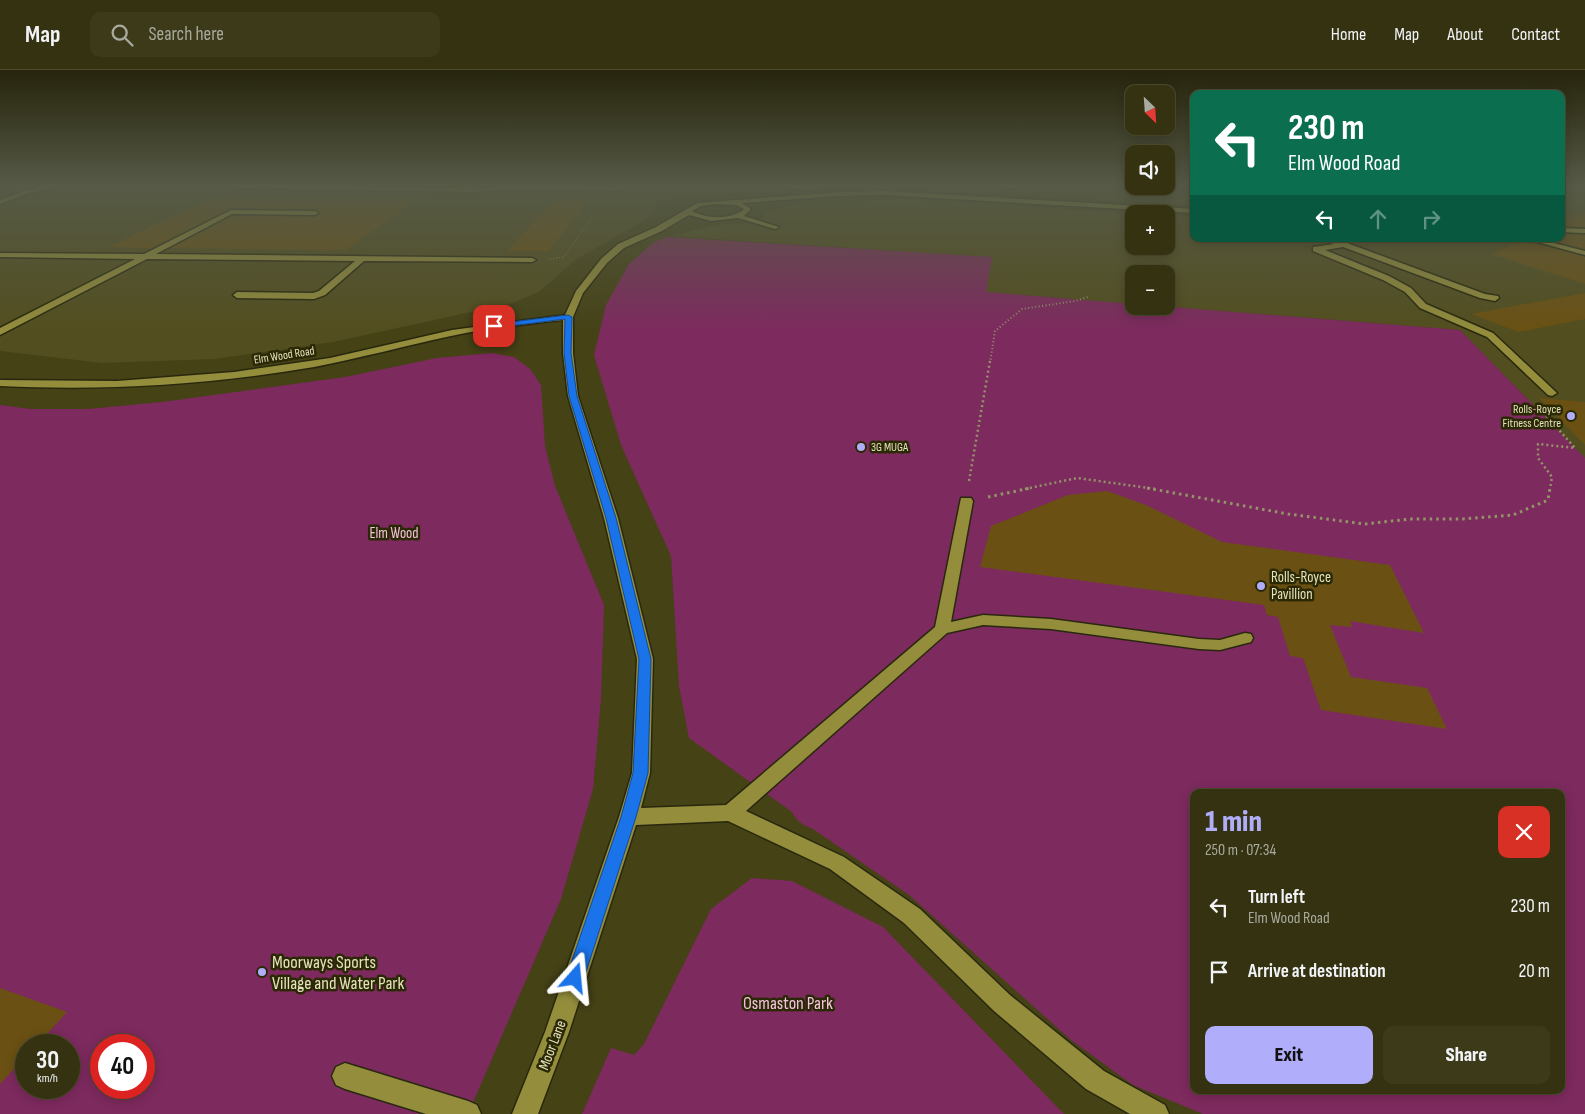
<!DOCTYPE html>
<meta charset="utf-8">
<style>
:root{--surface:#343210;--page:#3c3a19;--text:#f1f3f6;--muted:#a9aa9f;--line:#4e4d30;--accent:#b0adfa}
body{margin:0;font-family:"Sofia Sans Condensed",sans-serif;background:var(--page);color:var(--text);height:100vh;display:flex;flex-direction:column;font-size:19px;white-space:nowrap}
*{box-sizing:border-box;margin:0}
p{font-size:16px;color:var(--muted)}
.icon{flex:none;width:28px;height:28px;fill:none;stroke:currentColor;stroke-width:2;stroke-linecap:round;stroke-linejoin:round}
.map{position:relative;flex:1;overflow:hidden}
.sheet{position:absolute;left:1190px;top:719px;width:375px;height:305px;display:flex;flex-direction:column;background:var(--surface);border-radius:10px;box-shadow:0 2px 12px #0003,0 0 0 1px var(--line)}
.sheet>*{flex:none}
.guide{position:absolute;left:1190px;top:20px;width:375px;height:152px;border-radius:10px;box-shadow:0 2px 12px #0003,0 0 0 1px var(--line);background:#0b6e4f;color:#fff;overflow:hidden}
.needle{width:32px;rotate:155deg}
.buttons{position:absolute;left:1125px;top:15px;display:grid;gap:10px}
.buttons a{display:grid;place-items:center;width:50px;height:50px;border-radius:10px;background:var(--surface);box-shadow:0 2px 12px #0003,0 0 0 1px var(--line);font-size:25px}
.speed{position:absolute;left:15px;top:964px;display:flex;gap:10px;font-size:25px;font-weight:700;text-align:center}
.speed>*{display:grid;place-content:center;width:65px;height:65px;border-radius:50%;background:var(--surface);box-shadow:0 2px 12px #0003,0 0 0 1px var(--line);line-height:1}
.speed small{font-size:12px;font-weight:400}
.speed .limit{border:8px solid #d22;background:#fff;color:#111}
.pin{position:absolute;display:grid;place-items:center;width:42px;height:42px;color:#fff;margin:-21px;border-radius:10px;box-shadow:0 2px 8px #0006}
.me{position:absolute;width:55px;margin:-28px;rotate:18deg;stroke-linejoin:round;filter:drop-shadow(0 0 4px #0008)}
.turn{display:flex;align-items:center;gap:18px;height:105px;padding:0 15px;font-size:22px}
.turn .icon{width:65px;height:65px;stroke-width:2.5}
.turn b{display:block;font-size:35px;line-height:42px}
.lanes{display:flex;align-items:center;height:48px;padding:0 15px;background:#0003;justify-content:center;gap:25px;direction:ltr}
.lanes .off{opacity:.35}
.round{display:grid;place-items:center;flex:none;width:52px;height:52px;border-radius:10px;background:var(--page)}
.summary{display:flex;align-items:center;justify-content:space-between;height:85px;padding:0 15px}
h1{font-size:30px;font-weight:800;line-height:38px;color:var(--accent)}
.primary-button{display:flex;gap:10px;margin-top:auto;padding:10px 15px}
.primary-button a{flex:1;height:58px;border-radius:10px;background:var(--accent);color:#111;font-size:20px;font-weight:800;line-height:58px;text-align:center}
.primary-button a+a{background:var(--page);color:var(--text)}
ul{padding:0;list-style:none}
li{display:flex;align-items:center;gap:15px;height:65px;padding:0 15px}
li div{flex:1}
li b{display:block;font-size:19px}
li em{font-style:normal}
header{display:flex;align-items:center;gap:30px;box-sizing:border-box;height:70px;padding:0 25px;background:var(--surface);border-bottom:1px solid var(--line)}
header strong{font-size:24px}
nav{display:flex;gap:28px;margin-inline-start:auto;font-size:18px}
.search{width:350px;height:45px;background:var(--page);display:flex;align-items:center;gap:12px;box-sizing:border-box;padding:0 18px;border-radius:10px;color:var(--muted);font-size:19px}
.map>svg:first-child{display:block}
.built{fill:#524e1f}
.green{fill:#7d2a5e;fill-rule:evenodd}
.building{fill:#6a5113}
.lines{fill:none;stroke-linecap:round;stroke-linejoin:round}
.minor-casing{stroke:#29280e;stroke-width:3}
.path-far3{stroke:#959369;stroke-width:1;stroke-dasharray:1 2;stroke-linecap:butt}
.path-far2{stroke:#959369;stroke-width:2;stroke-dasharray:1 2.5;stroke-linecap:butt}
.path-far1{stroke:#959369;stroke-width:2.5;stroke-dasharray:2 3;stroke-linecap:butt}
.path{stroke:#959369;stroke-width:3;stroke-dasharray:2.5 4;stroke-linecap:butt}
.minor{fill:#938d3c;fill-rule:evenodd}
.route{fill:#1a73e8;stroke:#114b97}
.poi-dot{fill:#b0adfa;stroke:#2a2805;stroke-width:2}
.labels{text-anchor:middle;stroke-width:5;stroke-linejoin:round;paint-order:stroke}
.far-street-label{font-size:12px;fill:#e5e3bc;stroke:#2a2805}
.far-poi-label{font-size:12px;fill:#e5e3bc;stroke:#2a2805;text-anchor:end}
.park-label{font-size:15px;fill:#f6c1dd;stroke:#2a2805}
.poi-label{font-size:15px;fill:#e5e3bc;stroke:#2a2805;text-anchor:start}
.street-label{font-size:15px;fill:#e5e3bc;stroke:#2a2805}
.near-poi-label{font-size:18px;fill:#e5e3bc;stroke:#2a2805;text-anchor:start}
.near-park-label{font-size:18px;fill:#f6c1dd;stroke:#2a2805}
</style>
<header>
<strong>Map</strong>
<div class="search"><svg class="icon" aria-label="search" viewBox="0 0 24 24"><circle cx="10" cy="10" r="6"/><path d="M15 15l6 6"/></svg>Search here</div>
<nav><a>Home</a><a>Map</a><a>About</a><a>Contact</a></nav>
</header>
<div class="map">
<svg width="1585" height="1044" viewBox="0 0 1585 1044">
<rect width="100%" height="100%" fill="#454216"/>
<g class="built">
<polygon points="28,115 1194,115 1194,135 911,118 800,119 661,129 651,146 574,191 539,222 512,233 333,272 215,289 102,293 0,281 0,125"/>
<rect x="1561" y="115" width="24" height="38"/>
<polygon points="899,129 1138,144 1134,144 1134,176 1166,176 1166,145 1194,147 1194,169 1585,169 1585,388 1460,260 1160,236 1166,236 1166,204 1134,204 1134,234 985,222 991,187 671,166 720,154 740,154 761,149 769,141 798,134"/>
</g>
<g class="green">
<path d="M 667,167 L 992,187 L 986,222 L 1134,234 L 1134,236 L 1160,236 L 1460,260 L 1585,388 L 1585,1044 L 1203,1044 L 1133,1015 L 1071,970 L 909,825 L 813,759 C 803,755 797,752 792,742 L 689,668 L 679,616 L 671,486 L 621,375 L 594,285 L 606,235 L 629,194 L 653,173 ZM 1194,722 L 1561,722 L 1561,1020 L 1194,1020 Z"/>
<path d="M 492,283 L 514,287 L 530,299 L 541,315 L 545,376 L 555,416 L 604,535 L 601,629 L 593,719 L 561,829 L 468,1044 L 0,1044 L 0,335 L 31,339 L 88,339 L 162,332 L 345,307 L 437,288 ZM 26,975 L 69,975 L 69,1018 L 26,1018 ZM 101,975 L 144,975 L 144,1018 L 101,1018 Z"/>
<polygon points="752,808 792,811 883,857 1064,1044 582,1044 611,978 634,985 644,974 711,839"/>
</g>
<g class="building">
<polygon points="216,126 419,128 346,180 171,178 232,146 315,147 320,144 315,139 231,138 152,178 108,177"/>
<polygon points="555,129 590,129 549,181 507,181"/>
<polygon points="1585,142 1585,157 1561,156 1561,153"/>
<polygon points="1561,164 1585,165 1585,179 1545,169 1561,169"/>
<polygon points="1524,170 1585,187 1585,214 1491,184"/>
<polygon points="1585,223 1585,249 1519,262 1471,244"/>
<polygon points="1539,328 1585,332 1585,375"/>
<polygon points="1107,421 1146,435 1222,472 1390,495 1424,563 1350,551 1352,557 1330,555 1351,607 1427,618 1447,659 1321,640 1303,588 1290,586 1278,547 1267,545 1264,535 980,497 991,456 1068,425"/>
<polygon points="0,918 67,942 37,975 26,975 26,986 0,1014"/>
</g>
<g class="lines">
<defs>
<g id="minor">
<polygon points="53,115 65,115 30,123 0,134 0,130 27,120"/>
<polygon points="192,115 471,118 522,115 586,115 614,117 624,115 625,118 614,121 522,119 471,122 195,117"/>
<polygon points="774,115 800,115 821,118 818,120 777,117"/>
<polygon points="982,115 1010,115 1017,117 1014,119"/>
<polygon points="1175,115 1194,117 1194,121 1176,116"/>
<path d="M 885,121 L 1194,139 L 1194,143 L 885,125 L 839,126 L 742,133 L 751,139 L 744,146 L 779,157 L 775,159 L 738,148 L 711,151 L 689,145 L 662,161 L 624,178 L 607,193 L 583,223 L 573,247 L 573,283 L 578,326 L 618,448 L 653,589 L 650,703 L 641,738 L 726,735 L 935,557 L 961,428 L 971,428 L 973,431 L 951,552 L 983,545 L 1051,549 L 1199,569 L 1220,570 L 1245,563 L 1251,564 L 1253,568 L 1251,572 L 1220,580 L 1199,579 L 1051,559 L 983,555 L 947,563 L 746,741 L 844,787 L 920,839 L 1010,925 L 1104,1001 L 1165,1035 L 1169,1044 L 1130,1044 L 1086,1019 L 994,941 L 904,853 L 830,799 L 728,751 L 636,755 L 569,962 L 538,1044 L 512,1044 L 545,962 L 619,747 L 632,703 L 637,589 L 604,448 L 568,326 L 563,283 L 563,250 C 526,254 488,258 451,266 C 405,276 360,288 314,297 C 210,315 105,321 0,316 L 0,310 L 117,311 L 234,302 L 330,288 L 452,260 L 565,245 L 576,221 L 601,189 L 618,174 L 656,157 L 697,133 L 839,122 ZM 714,134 L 736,135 L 744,139 C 731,150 707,149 692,141 L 701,136 Z"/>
<polygon points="231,140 315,141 318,143 315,145 232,144 156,184 532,188 536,190 532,192 364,191 325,225 314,229 237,228 233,225 237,222 313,223 319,221 355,191 147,189 0,265 0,258 135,189 0,187 0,183 144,184"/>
<polygon points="1561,158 1585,159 1585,163 1561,162"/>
<polygon points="1321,169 1332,169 1347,173 1485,224 1498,226 1499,228 1495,231 1480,228 1343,177 1325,180 1389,206 1411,218 1426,234 1493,263 1557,323 1552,326 1548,325 1487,267 1420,238 1405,222 1383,210 1313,181 1313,177 1334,174"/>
<polygon points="1526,169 1538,169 1585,181 1585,185"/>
<polygon points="345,993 468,1031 477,1035 481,1044 426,1044 345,1019 336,1015 332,1006 336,997"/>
</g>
</defs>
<use href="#minor" class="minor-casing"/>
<g class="path-far3">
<polyline points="641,122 658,124 671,129"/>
<polyline points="550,189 564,187 590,150 602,138"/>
</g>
<polyline class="path-far2" points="990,293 995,261 1022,239 1075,231 1088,227"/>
<g class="path-far1">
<polyline points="1543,342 1575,378 1538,374 1538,388 1552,407 1550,419"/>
<polyline points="969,411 990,291"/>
<polyline points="1025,419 1077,408 1156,419"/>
</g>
<g class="path">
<polyline points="1147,418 1288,444 1365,454 1410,449 1463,449 1513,445 1548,430 1550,418"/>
<polyline points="988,427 1031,418"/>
</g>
<use href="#minor" class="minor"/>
</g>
<linearGradient id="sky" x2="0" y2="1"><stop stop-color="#26240c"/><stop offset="0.44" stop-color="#565a47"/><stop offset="1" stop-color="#565a47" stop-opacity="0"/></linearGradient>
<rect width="1585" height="261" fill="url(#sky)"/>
<polygon class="route" points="568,245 572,247 571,283 577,326 616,448 651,589 648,703 636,747 584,908 581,914 575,917 569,914 566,908 621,747 633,703 639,589 606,448 569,326 564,283 565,249 494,258 490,256 494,254"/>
<g class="poi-dot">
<circle cx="1571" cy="346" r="5"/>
<circle cx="861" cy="377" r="5"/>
<circle cx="1261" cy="516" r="5"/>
<circle cx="262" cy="902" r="5"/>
</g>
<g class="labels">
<g class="far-street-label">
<text transform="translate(284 285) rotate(-9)" y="4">Elm Wood Road</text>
</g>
<g class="far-poi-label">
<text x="1561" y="343">Rolls-Royce<tspan x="1561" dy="14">Fitness Centre</tspan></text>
<text x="871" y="381" text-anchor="start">3G MUGA</text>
</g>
<g class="park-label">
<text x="394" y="468">Elm Wood</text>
</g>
<g class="poi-label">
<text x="1271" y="512">Rolls-Royce<tspan x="1271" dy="17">Pavillion</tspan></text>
</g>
<g class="street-label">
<text transform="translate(552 975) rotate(-69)" y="5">Moor Lane</text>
</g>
<g class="near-poi-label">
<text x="272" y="898">Moorways Sports<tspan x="272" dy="21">Village and Water Park</tspan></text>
</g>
<g class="near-park-label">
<text x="788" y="939">Osmaston Park</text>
</g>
</g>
</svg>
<div class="buttons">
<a><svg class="needle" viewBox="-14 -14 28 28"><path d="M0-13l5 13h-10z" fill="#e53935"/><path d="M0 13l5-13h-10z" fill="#a9aa9f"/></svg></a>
<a><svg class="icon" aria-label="sound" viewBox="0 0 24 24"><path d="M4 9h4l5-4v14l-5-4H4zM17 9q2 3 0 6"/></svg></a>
<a>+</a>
<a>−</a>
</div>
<div class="speed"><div>30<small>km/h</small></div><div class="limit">40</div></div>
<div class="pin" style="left:494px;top:256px;background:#d93025"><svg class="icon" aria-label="arrive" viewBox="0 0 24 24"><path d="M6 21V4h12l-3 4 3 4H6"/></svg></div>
<svg class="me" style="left:575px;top:908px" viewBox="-20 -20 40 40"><path d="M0-17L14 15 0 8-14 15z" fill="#1a73e8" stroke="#fff" stroke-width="4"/></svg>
<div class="guide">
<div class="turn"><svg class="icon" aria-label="left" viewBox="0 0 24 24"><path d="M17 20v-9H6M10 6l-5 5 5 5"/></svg><div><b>230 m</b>Elm Wood Road</div></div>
<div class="lanes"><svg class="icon" aria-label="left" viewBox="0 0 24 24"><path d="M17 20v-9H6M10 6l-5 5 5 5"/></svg><svg class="icon off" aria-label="ahead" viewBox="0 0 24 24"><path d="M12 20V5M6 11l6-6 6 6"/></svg><svg class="icon off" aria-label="right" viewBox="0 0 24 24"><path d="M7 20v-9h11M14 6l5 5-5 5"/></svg></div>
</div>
<section class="sheet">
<div class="summary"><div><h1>1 min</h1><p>250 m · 07:34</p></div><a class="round" style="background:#d93025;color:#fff"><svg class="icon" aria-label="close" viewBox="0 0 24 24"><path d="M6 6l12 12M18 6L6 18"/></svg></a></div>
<ul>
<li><svg class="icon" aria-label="left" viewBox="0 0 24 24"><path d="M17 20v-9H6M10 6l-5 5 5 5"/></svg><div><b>Turn left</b><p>Elm Wood Road</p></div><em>230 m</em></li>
<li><svg class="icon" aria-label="arrive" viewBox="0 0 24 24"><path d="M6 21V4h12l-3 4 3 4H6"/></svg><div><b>Arrive at destination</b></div><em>20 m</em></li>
</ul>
<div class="primary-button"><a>Exit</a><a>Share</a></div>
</section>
</div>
